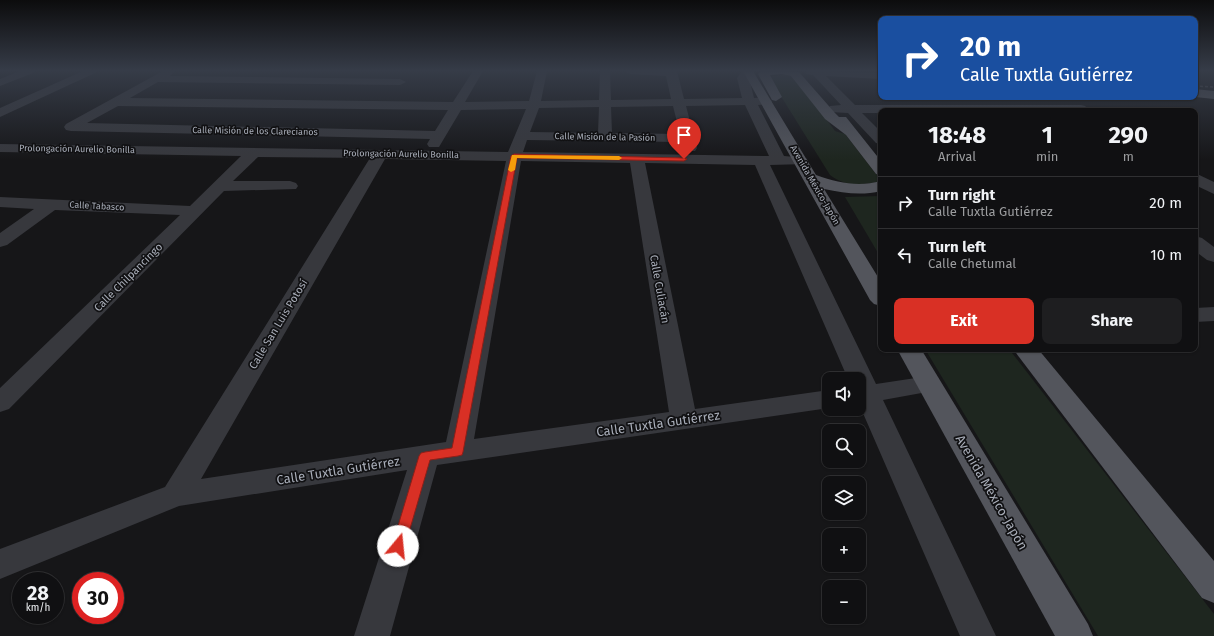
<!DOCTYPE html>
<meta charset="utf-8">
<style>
:root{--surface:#101012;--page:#1e1e20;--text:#f1f3f6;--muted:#9c9d9f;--line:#303032;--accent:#d93025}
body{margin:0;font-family:"Fira Sans",sans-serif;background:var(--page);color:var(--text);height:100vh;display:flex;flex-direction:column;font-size:15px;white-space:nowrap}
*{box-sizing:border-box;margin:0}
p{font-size:13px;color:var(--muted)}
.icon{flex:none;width:22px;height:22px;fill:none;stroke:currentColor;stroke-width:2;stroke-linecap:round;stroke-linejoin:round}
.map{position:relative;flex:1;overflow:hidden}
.details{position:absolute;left:878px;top:108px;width:320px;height:244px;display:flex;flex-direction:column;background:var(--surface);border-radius:8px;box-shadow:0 1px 3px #0004,0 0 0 1px var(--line)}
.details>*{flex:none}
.banner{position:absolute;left:878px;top:16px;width:320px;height:84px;border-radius:8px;box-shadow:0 1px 3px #0004,0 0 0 1px var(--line);background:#1a4fa0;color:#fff;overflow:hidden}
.controls{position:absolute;left:822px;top:372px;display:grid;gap:8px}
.controls a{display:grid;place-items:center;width:44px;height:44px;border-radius:8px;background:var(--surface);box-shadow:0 1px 3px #0004,0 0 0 1px var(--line);font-size:20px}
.speed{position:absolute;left:12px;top:572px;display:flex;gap:8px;font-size:20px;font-weight:700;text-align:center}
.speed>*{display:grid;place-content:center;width:52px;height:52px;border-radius:50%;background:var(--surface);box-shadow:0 1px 3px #0004,0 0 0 1px var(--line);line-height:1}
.speed small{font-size:10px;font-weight:400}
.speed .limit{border:6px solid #d22;background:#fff;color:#111}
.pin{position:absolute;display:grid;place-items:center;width:34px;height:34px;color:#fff;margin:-41px -17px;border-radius:50% 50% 50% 0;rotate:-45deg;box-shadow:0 0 4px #0007}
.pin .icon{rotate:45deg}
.me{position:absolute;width:44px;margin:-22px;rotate:17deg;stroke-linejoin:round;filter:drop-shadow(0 0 3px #0008)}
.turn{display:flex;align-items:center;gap:14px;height:84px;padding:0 16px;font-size:18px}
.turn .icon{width:52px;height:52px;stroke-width:2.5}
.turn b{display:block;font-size:28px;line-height:34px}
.eta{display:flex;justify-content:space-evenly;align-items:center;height:68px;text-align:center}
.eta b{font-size:24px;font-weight:700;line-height:28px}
.button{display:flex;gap:8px;margin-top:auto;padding:8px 16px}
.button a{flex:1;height:46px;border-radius:8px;background:var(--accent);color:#fff;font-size:16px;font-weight:700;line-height:46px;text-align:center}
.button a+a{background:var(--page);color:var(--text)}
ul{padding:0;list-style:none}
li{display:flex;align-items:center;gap:12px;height:52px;padding:0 16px;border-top:1px solid var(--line)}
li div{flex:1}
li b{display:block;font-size:15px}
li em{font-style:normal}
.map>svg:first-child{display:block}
.green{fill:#1e261f}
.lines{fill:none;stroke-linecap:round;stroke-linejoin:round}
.minor{fill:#37383d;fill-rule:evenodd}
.major{fill:#53555c;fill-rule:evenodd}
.rail{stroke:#4a4c52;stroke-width:1.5;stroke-dasharray:3 2;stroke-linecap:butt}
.route{fill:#d93025;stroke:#8d1f18}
.slow{fill:#f59e0b}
.labels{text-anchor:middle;stroke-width:3.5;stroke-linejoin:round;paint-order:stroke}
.far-street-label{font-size:9px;fill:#a8adb8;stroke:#111113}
.street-label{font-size:11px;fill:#a8adb8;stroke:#111113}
.near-street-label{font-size:13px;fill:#a8adb8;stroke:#111113}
</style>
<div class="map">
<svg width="1214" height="636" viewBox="0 0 1214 636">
<rect width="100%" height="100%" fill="#161618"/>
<g class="green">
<path d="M 786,74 L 795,77 L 835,131 L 845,134 L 879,178 L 878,182 C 859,185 846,187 830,175 L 769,77 Z"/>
<polygon points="881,196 881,258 845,197"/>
<polygon points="925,349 1009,349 1214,614 1214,636 1098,636"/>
</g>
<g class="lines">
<g class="minor">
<polygon points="20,71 34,71 33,73 0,86 0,79"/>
<polygon points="83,71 96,71 95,73 0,117 0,108"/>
<path d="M 163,71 L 175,71 L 170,76 L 400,79 L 406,82 L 400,85 L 158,82 L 130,98 L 453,102 L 473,71 L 483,71 L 465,102 L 529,101 L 537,71 L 547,71 L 541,101 L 599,100 L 600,71 L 610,71 L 611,100 L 671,99 L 666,76 L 631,74 L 627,73 L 626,71 L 677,71 L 684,99 L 742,98 L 737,78 L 742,71 L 752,71 L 749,78 L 754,98 L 766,97 L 772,101 L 770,104 L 758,105 L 784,156 L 806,158 L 808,161 L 806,164 L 770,165 L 876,384 L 929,376 L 938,378 L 941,384 L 938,390 L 883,400 L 996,636 L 960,636 L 859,404 L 859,379 L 848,379 L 755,165 L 645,163 L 695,409 L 829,390 L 829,408 L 437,465 L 390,636 L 354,636 L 407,470 L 179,506 L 0,579 L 0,549 L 165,487 L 370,158 L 258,157 L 233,181 L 290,181 L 296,183 L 298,186 L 296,189 L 224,191 L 9,409 L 0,412 L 0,388 L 180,215 L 55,210 L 7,245 L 0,247 L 0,233 L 34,209 L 0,207 L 0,197 L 190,206 L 241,156 L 0,152 L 0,144 L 508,152 L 526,109 L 461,110 L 439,147 L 429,147 L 427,144 L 430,139 L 71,131 L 66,130 L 64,127 L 66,124 ZM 745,105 L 769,156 L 523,152 L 527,140 L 681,142 L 685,151 L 695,151 L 697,148 L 686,106 ZM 118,106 L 448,110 L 435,131 L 87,123 ZM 673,106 L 680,134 L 612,133 L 611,107 ZM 599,107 L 598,133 L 530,132 L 539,108 ZM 385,159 L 506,161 L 446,442 L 201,479 ZM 521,161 L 630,163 L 669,412 L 474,439 Z"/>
<polygon points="806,71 881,73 881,79 826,76 855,105 1081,105 1085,106 1090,111 881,111 881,113 862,113 881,132 881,144 876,143 848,113 830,112 828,109 830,106 841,105 813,75 806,74"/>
<polygon points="1195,173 1214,182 1214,194 1195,185"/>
<polygon points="1195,236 1202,238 1214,247 1214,262 1207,260 1195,251"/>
<polygon points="1214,307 1214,321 1195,322 1195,308"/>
</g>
<g class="major">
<path d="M 743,71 L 753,71 L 816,175 C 839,183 858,187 881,181 L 881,191 C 861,196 844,193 824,189 L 881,282 L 881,306 L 874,304 L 870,300 Z"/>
<polygon points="762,71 799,72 835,113 839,117 846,117 881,161 881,176 876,174 846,135 825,119 791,76 782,74 770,75 782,97 776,101 772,100 758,74"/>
<polygon points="1195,89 1214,91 1214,99 1195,97"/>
<polygon points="897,349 921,349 1088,624 1093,636 1055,636"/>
<polygon points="1013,349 1038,349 1214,561 1214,603 1202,598"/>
</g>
<polyline class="rail" points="1195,86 1214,87"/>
</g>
<linearGradient id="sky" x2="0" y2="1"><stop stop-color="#0c0c0d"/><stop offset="0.44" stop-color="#363c48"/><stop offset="1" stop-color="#363c48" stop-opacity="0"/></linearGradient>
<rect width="1214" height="160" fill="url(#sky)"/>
<polygon class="route" points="514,154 684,158 687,159 684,161 517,158 463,452 462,455 458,456 430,460 405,546 403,550 398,552 394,550 392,546 419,456 421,453 425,452 452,448 511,156"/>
<polygon class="slow" points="512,155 619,156 622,158 619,160 517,158 515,170 511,172 508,170"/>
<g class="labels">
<g class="far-street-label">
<text transform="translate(255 131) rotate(1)" y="3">Calle Misión de los Clarecianos</text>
<text transform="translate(605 137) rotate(1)" y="3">Calle Misión de la Pasión</text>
<text transform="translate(77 149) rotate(1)" y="3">Prolongación Aurelio Bonilla</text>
<text transform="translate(401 154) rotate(1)" y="3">Prolongación Aurelio Bonilla</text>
<text transform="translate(815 185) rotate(60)" y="3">Avenida México-Japón</text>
<text transform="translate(97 206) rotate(3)" y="3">Calle Tabasco</text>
</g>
<g class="street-label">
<text transform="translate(128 277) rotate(-45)" y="4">Calle Chilpancingo</text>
<text transform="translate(660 289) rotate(80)" y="4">Calle Culiacán</text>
<text transform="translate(278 324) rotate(-59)" y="4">Calle San Luis Potosí</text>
</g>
<g class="near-street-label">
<text transform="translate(658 423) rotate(-8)" y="5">Calle Tuxtla Gutiérrez</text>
<text transform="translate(338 470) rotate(-9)" y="5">Calle Tuxtla Gutiérrez</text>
<text transform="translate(992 492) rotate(60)" y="5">Avenida México-Japón</text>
</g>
</g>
</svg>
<div class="controls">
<a><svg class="icon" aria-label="sound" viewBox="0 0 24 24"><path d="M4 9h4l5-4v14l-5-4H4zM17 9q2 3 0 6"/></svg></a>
<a><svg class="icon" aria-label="search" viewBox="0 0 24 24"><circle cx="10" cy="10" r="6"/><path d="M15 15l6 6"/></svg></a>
<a><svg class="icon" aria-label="layers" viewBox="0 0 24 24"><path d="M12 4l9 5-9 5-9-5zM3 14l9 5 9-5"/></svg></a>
<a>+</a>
<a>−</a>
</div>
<div class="speed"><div>28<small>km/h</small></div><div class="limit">30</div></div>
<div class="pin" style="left:684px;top:159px;background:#d93025"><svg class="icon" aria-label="arrive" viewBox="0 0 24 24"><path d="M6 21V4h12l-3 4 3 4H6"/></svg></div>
<svg class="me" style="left:398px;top:546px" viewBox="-20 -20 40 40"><circle r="19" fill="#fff"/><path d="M0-13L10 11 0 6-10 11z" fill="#d93025"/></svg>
<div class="banner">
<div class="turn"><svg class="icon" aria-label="right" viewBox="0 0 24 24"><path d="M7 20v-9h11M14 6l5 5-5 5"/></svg><div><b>20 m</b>Calle Tuxtla Gutiérrez</div></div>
</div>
<section class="details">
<div class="eta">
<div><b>18:48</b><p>Arrival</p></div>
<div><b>1</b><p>min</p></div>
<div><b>290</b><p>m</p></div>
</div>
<ul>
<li><svg class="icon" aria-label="right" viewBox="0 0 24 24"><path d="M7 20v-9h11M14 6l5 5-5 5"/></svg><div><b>Turn right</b><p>Calle Tuxtla Gutiérrez</p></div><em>20 m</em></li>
<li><svg class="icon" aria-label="left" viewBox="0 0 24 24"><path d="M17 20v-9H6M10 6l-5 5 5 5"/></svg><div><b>Turn left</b><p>Calle Chetumal</p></div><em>10 m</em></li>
</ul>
<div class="button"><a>Exit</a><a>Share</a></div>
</section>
</div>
